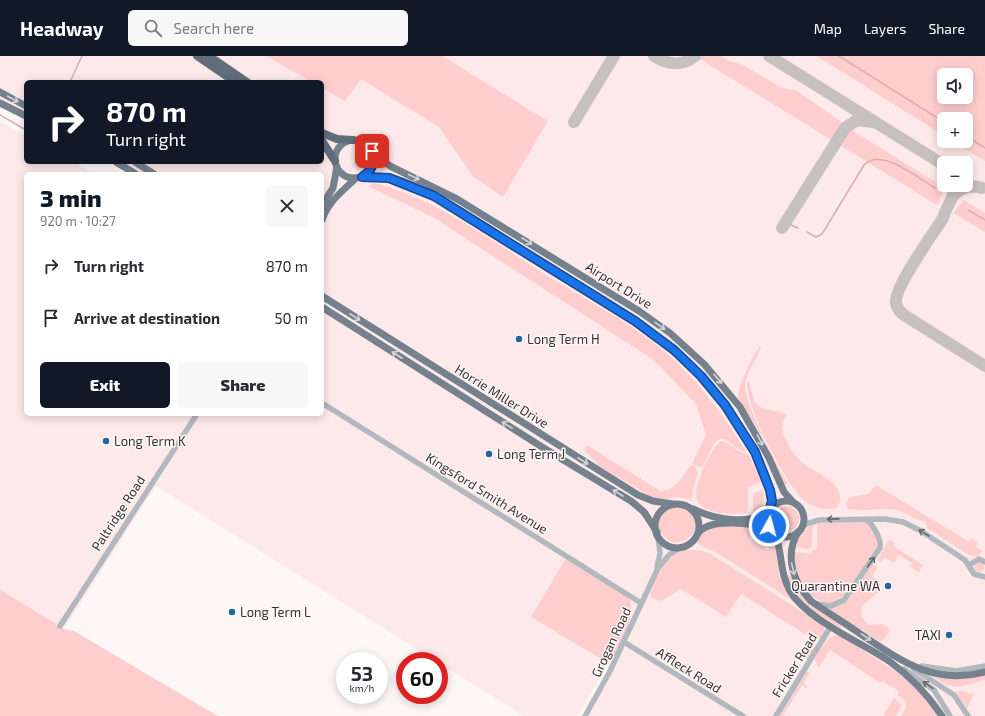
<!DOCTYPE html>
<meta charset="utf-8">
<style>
:root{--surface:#fff;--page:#f7f7f7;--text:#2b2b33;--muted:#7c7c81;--accent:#111827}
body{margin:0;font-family:"Exo 2",sans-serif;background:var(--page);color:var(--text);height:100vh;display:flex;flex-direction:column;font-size:15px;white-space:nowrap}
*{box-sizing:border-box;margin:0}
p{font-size:13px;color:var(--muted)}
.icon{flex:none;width:22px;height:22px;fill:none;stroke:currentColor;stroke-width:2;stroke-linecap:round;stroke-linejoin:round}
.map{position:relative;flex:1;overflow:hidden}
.details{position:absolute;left:24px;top:116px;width:300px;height:244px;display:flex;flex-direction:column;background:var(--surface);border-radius:6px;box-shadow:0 2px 10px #0003}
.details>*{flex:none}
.top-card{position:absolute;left:24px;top:24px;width:300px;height:84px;border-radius:6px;box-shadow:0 2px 10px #0003;background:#111827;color:#fff;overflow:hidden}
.tools{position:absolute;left:937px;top:12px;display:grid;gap:8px}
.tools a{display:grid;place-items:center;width:36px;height:36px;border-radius:6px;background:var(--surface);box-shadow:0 2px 10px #0003;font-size:20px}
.speed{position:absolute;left:336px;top:596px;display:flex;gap:8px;font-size:20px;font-weight:700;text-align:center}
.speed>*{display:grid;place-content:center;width:52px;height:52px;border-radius:50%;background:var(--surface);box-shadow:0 2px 10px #0003;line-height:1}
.speed small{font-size:10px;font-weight:400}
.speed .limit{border:6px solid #d22;background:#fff;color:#111}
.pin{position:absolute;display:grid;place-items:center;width:34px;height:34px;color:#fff;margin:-17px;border-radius:8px;box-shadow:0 2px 6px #0006}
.me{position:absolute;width:44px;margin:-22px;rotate:7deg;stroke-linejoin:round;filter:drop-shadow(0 0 3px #0008)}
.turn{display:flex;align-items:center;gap:14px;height:84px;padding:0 16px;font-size:18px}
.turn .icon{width:52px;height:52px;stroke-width:2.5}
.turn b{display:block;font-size:28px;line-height:34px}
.round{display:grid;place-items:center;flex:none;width:42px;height:42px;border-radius:6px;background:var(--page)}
.headline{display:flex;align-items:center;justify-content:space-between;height:68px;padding:0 16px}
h1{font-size:24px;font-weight:800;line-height:30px;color:var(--accent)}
.primary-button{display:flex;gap:8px;margin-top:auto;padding:8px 16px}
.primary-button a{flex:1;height:46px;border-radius:6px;background:var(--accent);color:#fff;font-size:16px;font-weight:800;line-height:46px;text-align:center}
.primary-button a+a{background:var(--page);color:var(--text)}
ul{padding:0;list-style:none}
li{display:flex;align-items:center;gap:12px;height:52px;padding:0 16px}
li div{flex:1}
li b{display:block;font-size:15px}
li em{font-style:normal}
header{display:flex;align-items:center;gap:24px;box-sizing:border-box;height:56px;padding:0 20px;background:var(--accent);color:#fff}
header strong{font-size:19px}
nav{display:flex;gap:22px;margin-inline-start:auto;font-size:14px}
.search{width:280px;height:36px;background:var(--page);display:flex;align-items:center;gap:10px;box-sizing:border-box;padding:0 14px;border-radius:6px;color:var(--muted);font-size:15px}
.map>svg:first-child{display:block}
.built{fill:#fde9e9;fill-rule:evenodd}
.green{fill:#fdcecd;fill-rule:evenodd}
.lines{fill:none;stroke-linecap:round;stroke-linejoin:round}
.stream{stroke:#ddacab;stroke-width:1.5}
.taxiway{stroke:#c6c0bf;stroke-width:12}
.minor{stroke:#b1b8be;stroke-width:5.5}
.major{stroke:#75828d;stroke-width:7}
.highway{stroke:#606e7b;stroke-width:8}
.oneway{stroke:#d4d5d7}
.oneway2{stroke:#6a686a}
.route-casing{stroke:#114b97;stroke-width:10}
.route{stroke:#1a73e8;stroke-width:7}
.poi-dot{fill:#1f679b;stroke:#fdf8f7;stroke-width:1.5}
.labels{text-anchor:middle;stroke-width:3;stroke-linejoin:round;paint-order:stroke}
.street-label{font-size:13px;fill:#3b3232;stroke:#fdf8f7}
.poi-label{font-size:13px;fill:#3b3232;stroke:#fdf8f7;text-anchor:start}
</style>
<header>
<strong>Headway</strong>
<div class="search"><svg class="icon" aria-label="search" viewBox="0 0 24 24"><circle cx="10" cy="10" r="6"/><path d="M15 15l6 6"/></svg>Search here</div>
<nav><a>Map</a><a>Layers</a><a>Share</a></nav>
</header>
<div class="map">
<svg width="985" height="660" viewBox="0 0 985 660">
<rect width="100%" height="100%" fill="#fdf8f7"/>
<path class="built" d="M 0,0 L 985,0 L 985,660 L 585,660 L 639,551 L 578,660 L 524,660 L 439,607 L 439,605 L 436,605 L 156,430 L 64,573 L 0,533 L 0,66 L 26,80 L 26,106 L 73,106 L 95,118 L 26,118 L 26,358 L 322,358 L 322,118 L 131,118 L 109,106 L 322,106 L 322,26 L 26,26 L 26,64 L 0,50 ZM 944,19 L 966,19 L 966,41 L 944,41 ZM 944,63 L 966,63 L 966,85 L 944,85 ZM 944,107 L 966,107 L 966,129 L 944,129 Z"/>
<g class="green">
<polygon points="266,0 442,0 548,65 503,141 473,120 439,71 361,23 345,45 322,32 322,26 312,26"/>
<polygon points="695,0 721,0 731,6 741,8 782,32 796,34 858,78 945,132 937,149"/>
<path d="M 817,0 L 985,0 L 985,105 L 952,85 L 966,85 L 966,63 L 944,63 L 944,80 ZM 944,19 L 966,19 L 966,41 L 944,41 Z"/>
<path d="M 374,127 C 438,143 494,187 549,221 C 585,243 627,265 659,291 C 695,319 721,357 746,395 C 736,397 731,382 720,383 L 715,386 L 703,410 L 700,411 L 692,408 L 706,379 L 696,348 L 654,304 L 434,162 L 368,130 Z"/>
<polygon points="964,144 985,157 985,176 953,157"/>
<path d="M 761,289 C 759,302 747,314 745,328 C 743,344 777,411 787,426 L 785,430 L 763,382 L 738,341 L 740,329 L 753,300 Z"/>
<path d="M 748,324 L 755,347 L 762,352 L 787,358 C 781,369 780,375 787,386 C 791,393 795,401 802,406 C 815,417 851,429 837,452 C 825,455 814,452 805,445 C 787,431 741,344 748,324 Z"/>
<path d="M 721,385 C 729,385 736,396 749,399 L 761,426 L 748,431 L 748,457 C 733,459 705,459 697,444 C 692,432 711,391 721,385 Z"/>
<path d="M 587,389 L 660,435 C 675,436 683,420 691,409 L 696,411 L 698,418 L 693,432 L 692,444 L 677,441 L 664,443 L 651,441 L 601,411 L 584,394 Z"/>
<path d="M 876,429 L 969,486 L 972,483 L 978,486 L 975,490 L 982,495 L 978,501 L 969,499 L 927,472 L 925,465 C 916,465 905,456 896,454 C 880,451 864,456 848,453 L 846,447 L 849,441 L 868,438 Z"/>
<path d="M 763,433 C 765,443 764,453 753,456 L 753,438 Z"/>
<circle cx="677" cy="468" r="18"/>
<circle cx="786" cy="463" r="13"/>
<path d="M 864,466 C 872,471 878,482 878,491 L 843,541 L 831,548 C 803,543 795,521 794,496 L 810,497 L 817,492 L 817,467 Z"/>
<polygon points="813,468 812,491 807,493 795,491 800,477"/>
<path d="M 748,470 L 750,483 L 765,493 L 768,494 L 770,491 L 754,478 L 753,471 L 773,480 L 777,493 L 779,517 L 792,544 L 717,497 L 696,487 C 701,466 732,470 748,470 Z"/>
<polygon points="890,484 895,487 893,490 923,509 919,516 910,510 912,507 899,499 894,507 884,501 881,506 877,505 888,485"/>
<path d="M 684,494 L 699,494 L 709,497 L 822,568 L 825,574 L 821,583 L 813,583 L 741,538 L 726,561 L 681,533 L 661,545 L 652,542 L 650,537 C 658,519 664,501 684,494 Z"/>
<path d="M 566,502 L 628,540 C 638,559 622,583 614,601 L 610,604 L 603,604 L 531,561 Z"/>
<circle cx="979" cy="511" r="5"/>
<polygon points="872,508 878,511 872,521 878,525 876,527 881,533 862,550 861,559 868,569 882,568 891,574 881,586 829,553 842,548"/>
<path d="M 791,519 C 800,544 822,555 842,569 L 840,572 C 815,556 800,548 786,520 Z"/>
<polygon points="0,533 64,573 74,575 218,660 0,660"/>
<path d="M 839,579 L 906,622 L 940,660 L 901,660 L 906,650 L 904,644 L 897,639 L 899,635 L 882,625 L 880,627 L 830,594 L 819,611 L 817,610 L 815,602 C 821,593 827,579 839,579 Z"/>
<polygon points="808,584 812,587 814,594 808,604 801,602 803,598 801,597"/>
<polygon points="807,615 810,617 804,626 804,629 807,629 806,632 802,629 783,660 779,660"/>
<path d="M 985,619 L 985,624 C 958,630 959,637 933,621 L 958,623 Z"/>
<polygon points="963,635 974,639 967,652 955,636"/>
<polygon points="894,642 902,649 896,660 883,660"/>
</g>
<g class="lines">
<g class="stream">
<polyline points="839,0 944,66"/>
<polyline points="70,26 82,0"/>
<polyline points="0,59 26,74"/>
<polyline points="966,80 985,92"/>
<polyline points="968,154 985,164"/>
<polyline points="791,169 798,172"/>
<path d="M 807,176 L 816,181 L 822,178 L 864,109 C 881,91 918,122 935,132"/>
</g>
<g class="taxiway">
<path d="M 654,0 C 668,9 681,11 695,0"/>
<polyline points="769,0 944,109"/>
<polyline points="574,66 614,0"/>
<path d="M 956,129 C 955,140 946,151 943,162 C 933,178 894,231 896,247 C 897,252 900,256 904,259 L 985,310"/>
<path d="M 953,140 C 961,131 970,128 982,132"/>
<polyline points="782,172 845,72 857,64 873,66"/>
</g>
<g class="minor">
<polyline points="322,347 641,547"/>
<polyline points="802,472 806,468 819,464 885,463 903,466 921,475 965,504 974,518 985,521"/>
<polyline points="969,509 979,503 985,506"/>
<polyline points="657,511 660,497 658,481"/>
<path d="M 817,548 L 831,550 L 844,544 L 880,492 C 882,485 873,467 866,464"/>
<polyline points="60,570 197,358"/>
<polyline points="624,586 743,660"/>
<polyline points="922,610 956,615 985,610"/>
<polyline points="904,613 934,634 950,660"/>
<polyline points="914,613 954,639 968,660"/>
<polyline points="585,660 609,617 658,512 669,499 681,491"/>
<polyline points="776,660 831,570"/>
</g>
<g class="major">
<polyline points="0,36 26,50"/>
<polyline points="0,47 26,60"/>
<circle cx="354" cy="103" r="19"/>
<polyline points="372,96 390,110 457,143 639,255 670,277 704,308 740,351 769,402 784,436 793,446"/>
<polyline points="116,106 136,118"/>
<polyline points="135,106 154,118"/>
<path d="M 362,121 C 371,121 380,119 389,121 C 434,133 489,173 529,198 C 617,253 700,295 751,390 C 762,409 773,429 771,452"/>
<polyline points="322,149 333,132 337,111"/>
<path d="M 322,164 C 329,144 342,136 356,122"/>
<polyline points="322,240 638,439 653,445 673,448"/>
<polyline points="322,251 542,391 631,445 644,456 657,476"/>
<circle cx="786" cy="463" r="18"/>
<circle cx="677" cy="470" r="22"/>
<path d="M 693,453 C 716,464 746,469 769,456"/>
<path d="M 798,476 C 784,500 793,526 811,545 C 828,557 845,567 862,579 C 903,606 933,629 985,616"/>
<path d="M 698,477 C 710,461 756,467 772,475"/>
<path d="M 776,479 C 782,498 780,517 790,535 C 806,563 862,587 889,605 C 910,620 928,639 942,660"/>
</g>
<g class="highway">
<polyline points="197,0 235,26"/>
<polyline points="209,0 247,26"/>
<polyline points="322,77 337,83 353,84"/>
<polyline points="322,85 335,105"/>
</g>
</g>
<defs><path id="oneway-shaft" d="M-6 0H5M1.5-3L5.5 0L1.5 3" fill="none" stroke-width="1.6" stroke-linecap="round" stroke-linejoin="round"/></defs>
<g class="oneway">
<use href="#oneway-shaft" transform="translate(13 43) rotate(28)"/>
<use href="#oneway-shaft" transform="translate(414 121) rotate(25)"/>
<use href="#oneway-shaft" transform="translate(527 185) rotate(32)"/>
<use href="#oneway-shaft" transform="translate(355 261) rotate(33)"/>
<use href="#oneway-shaft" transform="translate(660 270) rotate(36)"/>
<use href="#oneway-shaft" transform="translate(397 299) rotate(-147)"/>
<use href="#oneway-shaft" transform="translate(718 323) rotate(49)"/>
<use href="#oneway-shaft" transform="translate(507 369) rotate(-148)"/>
<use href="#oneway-shaft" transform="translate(760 384) rotate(62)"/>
<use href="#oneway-shaft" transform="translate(583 405) rotate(32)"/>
<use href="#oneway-shaft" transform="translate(618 437) rotate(-149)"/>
<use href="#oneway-shaft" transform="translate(793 513) rotate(77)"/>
<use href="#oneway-shaft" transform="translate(866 581) rotate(34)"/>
</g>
<g class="oneway2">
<use href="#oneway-shaft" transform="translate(833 463) rotate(179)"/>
<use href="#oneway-shaft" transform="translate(924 477) rotate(-148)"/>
<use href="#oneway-shaft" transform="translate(871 506) rotate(-55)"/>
<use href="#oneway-shaft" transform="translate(928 629) rotate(-145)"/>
</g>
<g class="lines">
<defs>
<path id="route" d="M 372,95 C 375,106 372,115 362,121 L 389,122 L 434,140 L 635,265 L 674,294 L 701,320 L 725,349 L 755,396 L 770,434 L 772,445 L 767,464 L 769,470"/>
</defs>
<use href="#route" class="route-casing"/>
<use href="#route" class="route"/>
</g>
<g class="poi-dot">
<circle cx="519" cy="283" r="4"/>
<circle cx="106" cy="385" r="4"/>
<circle cx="489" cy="398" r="4"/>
<circle cx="888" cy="530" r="4"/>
<circle cx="232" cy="556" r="4"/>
<circle cx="949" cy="579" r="4"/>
</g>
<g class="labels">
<g class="street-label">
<text transform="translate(619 229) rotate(32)" y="5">Airport Drive</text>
<text transform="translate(502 340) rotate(32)" y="5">Horrie Miller Drive</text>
<text transform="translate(487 437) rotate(32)" y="5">Kingsford Smith Avenue</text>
<text transform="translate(118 457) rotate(-57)" y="5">Paltridge Road</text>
<text transform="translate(611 586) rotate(-65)" y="5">Grogan Road</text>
<text transform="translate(794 609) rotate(-58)" y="5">Fricker Road</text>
<text transform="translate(689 614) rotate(32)" y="5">Affleck Road</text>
</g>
<g class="poi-label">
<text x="527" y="288">Long Term H</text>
<text x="114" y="390">Long Term K</text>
<text x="497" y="403">Long Term J</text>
<text x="880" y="535" text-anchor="end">Quarantine WA</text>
<text x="240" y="561">Long Term L</text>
<text x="941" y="584" text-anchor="end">TAXI</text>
</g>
</g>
</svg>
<div class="tools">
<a><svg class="icon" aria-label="sound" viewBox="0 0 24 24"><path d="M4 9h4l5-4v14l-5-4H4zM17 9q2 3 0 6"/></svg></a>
<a>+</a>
<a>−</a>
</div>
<div class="speed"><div>53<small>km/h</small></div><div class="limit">60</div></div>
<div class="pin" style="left:372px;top:95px;background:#d93025"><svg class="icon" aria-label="arrive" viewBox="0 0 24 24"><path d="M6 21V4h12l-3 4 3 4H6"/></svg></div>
<svg class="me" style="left:769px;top:470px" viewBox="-20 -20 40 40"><circle r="17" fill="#1a73e8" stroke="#fff" stroke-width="3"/><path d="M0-11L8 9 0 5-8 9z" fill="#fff"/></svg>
<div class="top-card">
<div class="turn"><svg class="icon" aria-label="right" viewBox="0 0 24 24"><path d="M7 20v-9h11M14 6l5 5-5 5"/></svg><div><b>870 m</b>Turn right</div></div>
</div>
<section class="details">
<div class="headline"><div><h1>3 min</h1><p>920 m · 10:27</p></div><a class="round"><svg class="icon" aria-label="close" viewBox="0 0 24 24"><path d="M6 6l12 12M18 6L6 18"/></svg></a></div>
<ul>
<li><svg class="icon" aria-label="right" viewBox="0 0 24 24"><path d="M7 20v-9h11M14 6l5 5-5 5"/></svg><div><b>Turn right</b></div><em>870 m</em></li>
<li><svg class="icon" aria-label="arrive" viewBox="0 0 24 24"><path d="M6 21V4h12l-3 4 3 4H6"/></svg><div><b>Arrive at destination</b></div><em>50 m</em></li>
</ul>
<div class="primary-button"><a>Exit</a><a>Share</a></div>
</section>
</div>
